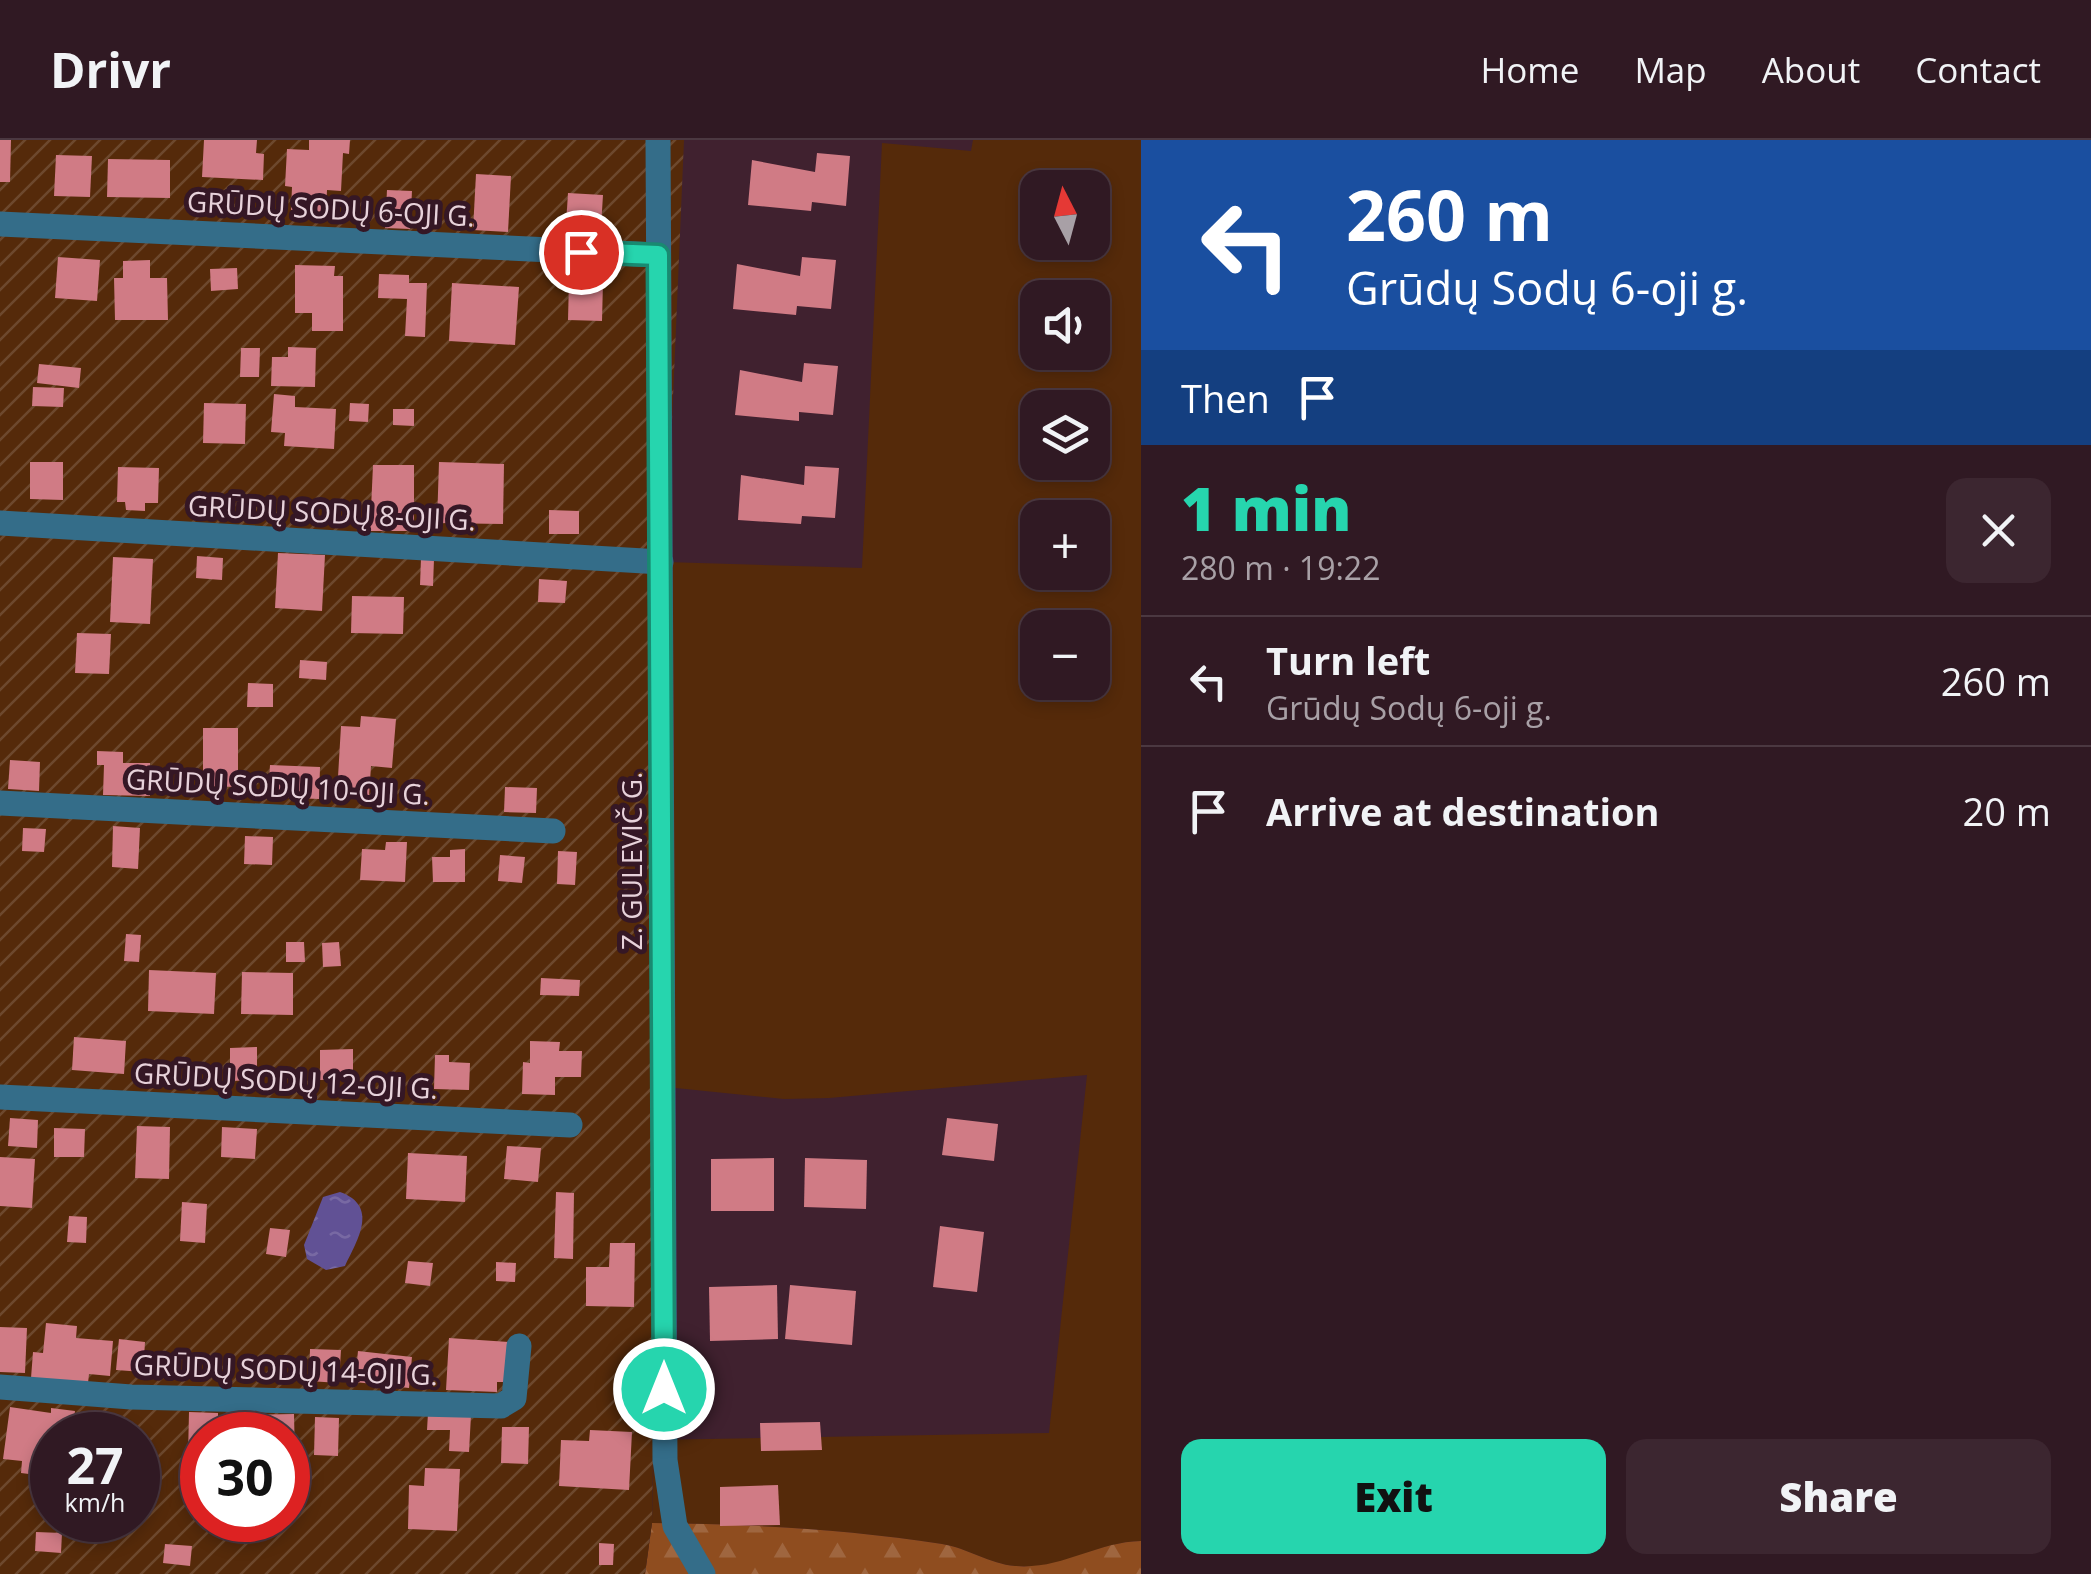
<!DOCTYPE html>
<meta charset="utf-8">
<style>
:root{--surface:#301923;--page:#3c2630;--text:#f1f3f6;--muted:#a8a0a6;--line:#4b3841;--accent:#26d5ae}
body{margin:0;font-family:"Open Sans",sans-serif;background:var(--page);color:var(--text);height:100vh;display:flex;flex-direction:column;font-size:38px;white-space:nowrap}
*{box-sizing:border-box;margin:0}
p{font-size:32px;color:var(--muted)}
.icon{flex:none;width:55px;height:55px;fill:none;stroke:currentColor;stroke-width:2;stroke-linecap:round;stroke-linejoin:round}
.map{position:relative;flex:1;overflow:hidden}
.drawer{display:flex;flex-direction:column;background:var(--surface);width:950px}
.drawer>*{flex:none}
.banner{background:#1a4fa0;color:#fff;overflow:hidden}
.needle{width:65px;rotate:354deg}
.controls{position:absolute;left:1020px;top:30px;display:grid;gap:20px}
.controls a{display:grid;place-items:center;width:90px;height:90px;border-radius:20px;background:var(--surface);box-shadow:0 5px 15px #0003,0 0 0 2px var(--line);font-size:50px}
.speed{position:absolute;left:30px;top:1272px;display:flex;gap:20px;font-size:50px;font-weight:700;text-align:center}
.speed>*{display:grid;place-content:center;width:130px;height:130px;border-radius:50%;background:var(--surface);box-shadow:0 5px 15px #0003,0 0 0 2px var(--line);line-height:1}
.speed small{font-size:25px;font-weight:400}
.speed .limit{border:15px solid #d22;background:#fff;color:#111}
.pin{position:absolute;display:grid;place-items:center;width:85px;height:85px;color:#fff;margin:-42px;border:5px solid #fff;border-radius:50%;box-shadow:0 2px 10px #0007}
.me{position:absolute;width:110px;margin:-55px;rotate:0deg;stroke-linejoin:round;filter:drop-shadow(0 0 8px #0008)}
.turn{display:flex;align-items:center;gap:35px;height:210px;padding:0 40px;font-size:45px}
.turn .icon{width:130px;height:130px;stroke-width:2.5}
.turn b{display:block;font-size:70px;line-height:85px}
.then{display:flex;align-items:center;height:95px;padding:0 40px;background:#0003;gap:20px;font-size:38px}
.round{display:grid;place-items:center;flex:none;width:105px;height:105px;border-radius:20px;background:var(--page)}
.overview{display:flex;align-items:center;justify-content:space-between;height:170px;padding:0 40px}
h1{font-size:60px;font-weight:800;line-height:75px;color:var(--accent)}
.primary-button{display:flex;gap:20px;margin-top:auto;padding:20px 40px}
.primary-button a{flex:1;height:115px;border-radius:20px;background:var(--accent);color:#111;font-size:40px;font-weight:800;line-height:115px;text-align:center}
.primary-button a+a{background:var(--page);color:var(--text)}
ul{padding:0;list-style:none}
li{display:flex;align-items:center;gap:30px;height:130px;padding:0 40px;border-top:2px solid var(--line)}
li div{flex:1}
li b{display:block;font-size:38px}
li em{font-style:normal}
header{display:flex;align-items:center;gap:60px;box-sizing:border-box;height:140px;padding:0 50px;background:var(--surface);border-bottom:2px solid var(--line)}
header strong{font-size:48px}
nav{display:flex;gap:55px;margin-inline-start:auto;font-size:35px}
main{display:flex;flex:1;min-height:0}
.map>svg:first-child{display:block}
.grass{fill:#552a0a;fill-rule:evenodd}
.forest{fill:url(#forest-firs)}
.garden{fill:url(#garden-furrows);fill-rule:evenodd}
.water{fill:url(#water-ripples)}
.building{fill:#d07b85}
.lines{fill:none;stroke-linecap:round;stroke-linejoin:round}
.minor{stroke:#346d89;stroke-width:25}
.route-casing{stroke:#198a71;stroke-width:25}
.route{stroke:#26d5ae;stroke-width:18}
.labels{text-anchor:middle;stroke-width:10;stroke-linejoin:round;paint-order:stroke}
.street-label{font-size:28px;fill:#e7d2da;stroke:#351725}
</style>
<header>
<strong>Drivr</strong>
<nav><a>Home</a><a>Map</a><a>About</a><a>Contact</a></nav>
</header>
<main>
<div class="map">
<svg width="1141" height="1434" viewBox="0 0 1141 1434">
<defs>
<pattern id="forest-firs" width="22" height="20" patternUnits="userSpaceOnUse" patternTransform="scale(2.5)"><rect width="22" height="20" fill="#8f4d1f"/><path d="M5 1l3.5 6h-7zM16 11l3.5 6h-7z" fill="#9f663f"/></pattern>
<pattern id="garden-furrows" width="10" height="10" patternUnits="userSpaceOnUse" patternTransform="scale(2.5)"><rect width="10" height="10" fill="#552a0a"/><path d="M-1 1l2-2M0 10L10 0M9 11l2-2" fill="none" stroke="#6d482d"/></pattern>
<pattern id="water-ripples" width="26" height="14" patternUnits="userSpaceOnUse" patternTransform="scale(2.5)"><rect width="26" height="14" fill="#615195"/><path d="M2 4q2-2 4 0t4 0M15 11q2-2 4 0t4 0" fill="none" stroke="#7869a3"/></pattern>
</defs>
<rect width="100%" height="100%" fill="#40212f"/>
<path class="grass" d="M 973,0 L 1141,0 L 1141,1401 C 1095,1402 1063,1431 1015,1426 C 990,1424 967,1408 942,1404 C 847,1389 749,1384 652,1383 L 654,1300 L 1049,1293 L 1087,935 L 829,958 L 784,959 L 656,946 L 666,422 L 862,428 L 882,3 L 971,11 ZM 1038,48 L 1092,48 L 1092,102 L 1038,102 ZM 1038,158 L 1092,158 L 1092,212 L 1038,212 ZM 1038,268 L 1092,268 L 1092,322 L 1038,322 ZM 1038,378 L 1092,378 L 1092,432 L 1038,432 ZM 1038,488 L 1092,488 L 1092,542 L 1038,542 Z"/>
<path class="forest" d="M 652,1383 C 749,1384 847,1389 942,1404 C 967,1408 990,1424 1015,1426 C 1061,1430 1096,1402 1141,1401 L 1141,1434 L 645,1434 Z"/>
<path class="garden" d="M 0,0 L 684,0 L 666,422 L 652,1383 L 645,1434 L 0,1434 ZM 52,1295 L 138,1295 L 138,1380 L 52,1380 ZM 202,1295 L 288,1295 L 288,1380 L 202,1380 Z"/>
<path class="water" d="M 340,1052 C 379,1066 358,1099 345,1126 L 326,1130 L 307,1119 L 304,1105 L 323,1057 Z"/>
<g class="building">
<polygon points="0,0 11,0 10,42 0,42"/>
<polygon points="204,0 257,0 256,13 264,14 263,40 202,37"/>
<polygon points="309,0 350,0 349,14 343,13 341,51 327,50 326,72 291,70 292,47 285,46 287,9 309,10"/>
<polygon points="817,13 850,16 846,66 812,62 811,71 748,65 752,20 815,32"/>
<polygon points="56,15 92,16 90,57 54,56"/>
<polygon points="108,19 170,20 170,58 107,57"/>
<polygon points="476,34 511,36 508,92 473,90"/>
<polygon points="387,50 412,51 410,89 385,88"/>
<polygon points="568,53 603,55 601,87 566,84"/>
<polygon points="58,117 100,120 97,161 55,158"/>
<polygon points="802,117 836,120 831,169 797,166 796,175 733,169 737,124 800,136"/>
<polygon points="150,120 150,138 167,138 168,180 115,180 114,138 123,138 123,121"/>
<polygon points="295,125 335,126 334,136 343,136 343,191 312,191 312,173 295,173"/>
<polygon points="237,128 238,149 211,151 210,129"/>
<polygon points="379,134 409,135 409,143 427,143 425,197 405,196 407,159 378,158"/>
<polygon points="569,140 603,142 602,181 568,180"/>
<polygon points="452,143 519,147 515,205 449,201"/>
<polygon points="288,207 316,208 315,247 271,246 272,217 288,217"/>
<polygon points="241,208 260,208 259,237 240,237"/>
<polygon points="804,223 838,226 833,275 799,272 799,281 735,275 740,230 802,242"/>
<polygon points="39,224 81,228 79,248 37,243"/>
<polygon points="33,247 64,248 63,267 32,266"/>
<polygon points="274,254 295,256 295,267 336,269 334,309 284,306 285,293 271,292"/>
<polygon points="204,263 246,264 245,304 203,303"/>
<polygon points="350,263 369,264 368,282 349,281"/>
<polygon points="393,269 414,269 414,286 393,285"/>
<polygon points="30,322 63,322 63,360 30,359"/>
<polygon points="439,322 504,324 503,384 437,383"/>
<polygon points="373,325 414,325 414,391 370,391"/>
<polygon points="805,326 839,328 835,378 802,376 801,384 738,380 741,335 804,345"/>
<polygon points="118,327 159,328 158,363 145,363 145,371 126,370 125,362 117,362"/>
<polygon points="549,370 579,371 579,394 549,394"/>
<polygon points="278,413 325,415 322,471 275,468"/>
<polygon points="197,416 223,418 222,440 196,438"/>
<polygon points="113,417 153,419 150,484 110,482"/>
<polygon points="421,418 434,419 433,446 420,445"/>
<polygon points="539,439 567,441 565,463 538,462"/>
<polygon points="352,456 404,457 403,494 351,493"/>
<polygon points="77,493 111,494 109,534 75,533"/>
<polygon points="300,520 327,522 326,540 299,538"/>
<polygon points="248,543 273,544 273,567 247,567"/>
<polygon points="361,576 396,579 392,628 371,626 369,656 337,654 341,586 360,587"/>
<polygon points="203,588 238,588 238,647 203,646"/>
<polygon points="97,611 123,612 123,623 150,623 150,656 103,655 104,625 97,625"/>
<polygon points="10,620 40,622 39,651 8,649"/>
<polygon points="270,625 320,627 319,659 268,657"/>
<polygon points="505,647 537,648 536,673 504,672"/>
<polygon points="113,686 140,688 138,729 112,727"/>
<polygon points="23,688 46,689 44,712 22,711"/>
<polygon points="245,696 273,697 272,725 244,724"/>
<polygon points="386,702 407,702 405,742 360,740 362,709 385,710"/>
<polygon points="465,709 465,742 433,742 432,717 450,717 450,710"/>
<polygon points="558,711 577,712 575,745 557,744"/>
<polygon points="500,715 525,717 522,743 498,741"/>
<polygon points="126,794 141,795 139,822 124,821"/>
<polygon points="286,802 304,802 305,822 286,822"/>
<polygon points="339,802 341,826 323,827 322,803"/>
<polygon points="149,830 216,833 214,874 148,871"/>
<polygon points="242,832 293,833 293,875 241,874"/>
<polygon points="541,838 580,840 579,856 540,855"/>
<polygon points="74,897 126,901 124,934 72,930"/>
<polygon points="530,901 560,902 559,911 582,911 581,937 555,937 555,955 522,954 523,922 530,923"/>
<polygon points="257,907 257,940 230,941 230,908"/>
<polygon points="353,909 353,939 320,940 320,910"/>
<polygon points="435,915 449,915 449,922 470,923 469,950 434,949"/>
<polygon points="10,978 38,980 37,1008 8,1006"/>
<polygon points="947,978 998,984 994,1021 942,1015"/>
<polygon points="137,986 170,987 169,1039 135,1038"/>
<polygon points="222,987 257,989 255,1019 221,1017"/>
<polygon points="54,988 85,989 84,1017 54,1017"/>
<polygon points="507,1006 541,1008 538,1042 504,1039"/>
<polygon points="408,1013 467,1016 465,1062 406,1059"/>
<polygon points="0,1017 35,1019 32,1068 0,1066"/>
<polygon points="774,1018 774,1071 711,1071 711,1019"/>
<polygon points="805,1018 867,1020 866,1069 804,1067"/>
<polygon points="556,1052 574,1053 573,1119 554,1118"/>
<polygon points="182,1062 207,1064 205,1103 180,1101"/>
<polygon points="69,1076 87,1077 86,1103 67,1102"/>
<polygon points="940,1086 984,1092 977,1152 933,1147"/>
<polygon points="270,1088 290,1090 286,1117 266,1114"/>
<polygon points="610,1103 635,1103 634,1167 586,1166 586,1127 609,1127"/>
<polygon points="408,1121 433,1123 430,1146 405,1143"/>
<polygon points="496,1122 516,1123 515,1142 496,1141"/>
<polygon points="777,1145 778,1199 710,1201 709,1147"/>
<polygon points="790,1145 856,1151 852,1205 785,1199"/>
<polygon points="46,1183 77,1186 76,1198 113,1201 110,1236 89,1234 88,1243 31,1238 33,1212 43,1213"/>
<polygon points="0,1187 27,1188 25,1233 0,1232"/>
<polygon points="449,1198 509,1202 507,1242 497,1242 497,1252 446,1250"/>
<polygon points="119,1199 145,1202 143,1232 116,1230"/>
<polygon points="310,1209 341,1210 339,1243 309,1241"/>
<polygon points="358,1211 412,1217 409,1248 355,1242"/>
<polygon points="10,1267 51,1273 51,1268 75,1271 72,1295 52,1295 52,1337 21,1333 22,1321 3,1319"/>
<polygon points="189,1272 218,1273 218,1295 202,1295 202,1315 188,1315"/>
<polygon points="428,1273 471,1275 469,1312 449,1311 450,1290 427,1290"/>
<polygon points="294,1274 295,1319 288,1319 288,1295 239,1295 239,1275"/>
<polygon points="315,1277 339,1278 338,1316 314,1315"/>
<polygon points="820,1282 822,1310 761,1311 760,1283"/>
<polygon points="502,1287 529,1287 528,1324 501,1323"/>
<polygon points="590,1290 632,1292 629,1350 559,1346 561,1300 589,1301"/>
<polygon points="425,1328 460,1329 457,1391 408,1389 409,1345 424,1346"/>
<polygon points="778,1345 780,1385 720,1386 720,1347"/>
<polygon points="36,1392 62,1393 61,1413 35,1411"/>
<polygon points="599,1403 614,1404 613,1425 599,1425"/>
<polygon points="165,1404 192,1406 190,1426 163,1423"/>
</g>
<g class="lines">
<g class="minor">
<polyline points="658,0 665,1320 675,1386 703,1434"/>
<polyline points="0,84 658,115"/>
<polyline points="0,383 661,422"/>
<polyline points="0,663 553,691"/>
<polyline points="0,957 570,985"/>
<polyline points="0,1247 131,1257 501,1266 514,1258 519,1206"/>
</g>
</g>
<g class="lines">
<defs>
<polyline id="route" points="581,112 658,115 664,1249"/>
</defs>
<use href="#route" class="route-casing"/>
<use href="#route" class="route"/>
</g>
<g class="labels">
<g class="street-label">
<text transform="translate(331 69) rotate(3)" y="10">GRŪDŲ SODŲ 6-OJI G.</text>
<text transform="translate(332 373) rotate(3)" y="10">GRŪDŲ SODŲ 8-OJI G.</text>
<text transform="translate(278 647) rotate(3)" y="10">GRŪDŲ SODŲ 10-OJI G.</text>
<text transform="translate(632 721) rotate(-90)" y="10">Z. GULEVIČ G.</text>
<text transform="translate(286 941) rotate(3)" y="10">GRŪDŲ SODŲ 12-OJI G.</text>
<text transform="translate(286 1230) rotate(2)" y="10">GRŪDŲ SODŲ 14-OJI G.</text>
</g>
</g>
</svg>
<div class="controls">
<a><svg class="needle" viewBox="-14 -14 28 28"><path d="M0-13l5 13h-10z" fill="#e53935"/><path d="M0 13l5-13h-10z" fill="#a8a0a6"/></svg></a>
<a><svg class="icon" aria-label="sound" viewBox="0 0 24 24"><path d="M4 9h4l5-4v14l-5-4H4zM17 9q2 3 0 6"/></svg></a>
<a><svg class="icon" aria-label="layers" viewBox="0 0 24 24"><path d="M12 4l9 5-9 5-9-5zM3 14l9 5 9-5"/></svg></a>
<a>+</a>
<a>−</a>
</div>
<div class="speed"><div>27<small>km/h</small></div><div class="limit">30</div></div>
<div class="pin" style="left:581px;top:112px;background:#d93025"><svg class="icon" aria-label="arrive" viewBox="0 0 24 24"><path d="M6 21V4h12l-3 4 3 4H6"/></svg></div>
<svg class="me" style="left:664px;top:1249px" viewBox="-20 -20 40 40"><circle r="17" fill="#26d5ae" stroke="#fff" stroke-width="3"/><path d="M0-11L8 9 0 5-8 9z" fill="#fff"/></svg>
</div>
<section class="drawer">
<div class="banner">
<div class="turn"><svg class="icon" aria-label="left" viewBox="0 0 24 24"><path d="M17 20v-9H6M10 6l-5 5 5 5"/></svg><div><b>260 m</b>Grūdų Sodų 6-oji g.</div></div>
<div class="then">Then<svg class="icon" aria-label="arrive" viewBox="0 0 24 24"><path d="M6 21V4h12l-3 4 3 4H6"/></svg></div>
</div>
<div class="overview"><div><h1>1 min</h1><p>280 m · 19:22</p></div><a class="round"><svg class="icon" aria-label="close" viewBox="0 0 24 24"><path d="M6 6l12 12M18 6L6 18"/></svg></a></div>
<ul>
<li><svg class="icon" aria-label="left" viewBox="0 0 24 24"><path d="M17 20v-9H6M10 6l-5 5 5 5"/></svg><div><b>Turn left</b><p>Grūdų Sodų 6-oji g.</p></div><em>260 m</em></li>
<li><svg class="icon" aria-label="arrive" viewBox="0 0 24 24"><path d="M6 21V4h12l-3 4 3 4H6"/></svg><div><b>Arrive at destination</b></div><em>20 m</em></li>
</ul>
<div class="primary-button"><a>Exit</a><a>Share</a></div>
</section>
</main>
